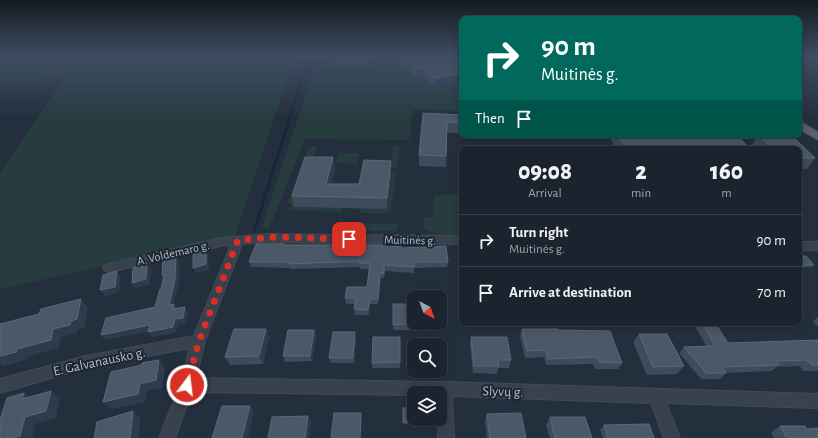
<!DOCTYPE html>
<meta charset="utf-8">
<style>
:root{--surface:#1b232e;--page:#282f3a;--text:#f1f3f6;--muted:#a0a4aa;--line:#39404a}
body{margin:0;font-family:"Alegreya Sans",sans-serif;background:var(--page);color:var(--text);height:100vh;display:flex;flex-direction:column;font-size:15px;white-space:nowrap}
*{box-sizing:border-box;margin:0}
p{font-size:13px;color:var(--muted)}
.icon{flex:none;width:22px;height:22px;fill:none;stroke:currentColor;stroke-width:2;stroke-linecap:round;stroke-linejoin:round}
.map{position:relative;flex:1;overflow:hidden}
.side{position:absolute;left:459px;top:146px;width:343px;height:180px;display:flex;flex-direction:column;background:var(--surface);border-radius:8px;box-shadow:0 2px 10px #0003,0 0 0 1px var(--line)}
.side>*{flex:none}
.hud{position:absolute;left:459px;top:16px;width:343px;height:122px;border-radius:8px;box-shadow:0 2px 10px #0003,0 0 0 1px var(--line);background:#00695c;color:#fff;overflow:hidden}
.needle{width:26px;rotate:139deg}
.buttons{position:absolute;left:407px;top:290px;display:grid;gap:8px}
.buttons a{display:grid;place-items:center;width:40px;height:40px;border-radius:8px;background:var(--surface);box-shadow:0 2px 10px #0003,0 0 0 1px var(--line);font-size:20px}
.pin{position:absolute;display:grid;place-items:center;width:34px;height:34px;color:#fff;margin:-17px;border-radius:8px;box-shadow:0 2px 6px #0006}
.me{position:absolute;width:44px;margin:-22px;rotate:15deg;stroke-linejoin:round;filter:drop-shadow(0 0 3px #0008)}
.turn{display:flex;align-items:center;gap:14px;height:84px;padding:0 16px;font-size:18px}
.turn .icon{width:52px;height:52px;stroke-width:2.5}
.turn b{display:block;font-size:28px;line-height:34px}
.then{display:flex;align-items:center;height:38px;padding:0 16px;background:#0003;gap:8px;font-size:15px}
.eta{display:flex;justify-content:space-evenly;align-items:center;height:68px;text-align:center}
.eta b{font-size:24px;font-weight:800;line-height:28px}
ul{padding:0;list-style:none}
li{display:flex;align-items:center;gap:12px;height:52px;padding:0 16px;border-top:1px solid var(--line)}
li div{flex:1}
li b{display:block;font-size:15px}
li em{font-style:normal}
.map>svg:first-child{display:block}
.green{fill:#263c3f}
.lines{fill:none;stroke-linecap:round;stroke-linejoin:round}
.stream-far2{stroke:#17263c;stroke-width:2}
.stream-far1{stroke:#17263c;stroke-width:2.5}
.stream{stroke:#17263c;stroke-width:3}
.minor-casing{stroke:#414a57;stroke-width:2}
.major-casing{stroke:#414a57;stroke-width:2}
.minor{fill:#38414e;fill-rule:evenodd}
.major{fill:#56606e;fill-rule:evenodd}
.wall{fill:#3f4b5c}
.shaded-wall{fill:#2f3b4b}
.building{fill:#4b5868;stroke:#5c6777}
.route{stroke:#d93025;stroke-width:7;stroke-dasharray:0 12.6}
.labels{text-anchor:middle;stroke-width:4;stroke-linejoin:round;paint-order:stroke}
.street-label{font-size:12px;fill:#b4bcc9;stroke:#1d2633}
.near-street-label{font-size:14px;fill:#b4bcc9;stroke:#1d2633}
</style>
<div class="map">
<svg width="818" height="438" viewBox="0 0 818 438">
<rect width="100%" height="100%" fill="#242f3e"/>
<g class="green">
<polygon points="0,57 295,57 236,231 236,237 0,289 0,173 64,78 0,83"/>
<polygon points="376,57 447,57 462,68 462,111 413,110 409,140 305,139 269,229 262,227 314,71 374,74"/>
<polygon points="393,144 400,147 397,168 390,167"/>
<polygon points="312,146 317,146 294,207 343,208 341,212 289,210 291,204 287,204 308,148"/>
<polygon points="339,153 359,153 357,164 336,163"/>
<polygon points="391,172 396,172 391,211 387,213 359,213 360,208 387,208"/>
<polygon points="434,195 462,195 462,236 434,233 423,228 424,218 433,217"/>
<polygon points="353,223 398,224 397,231 352,231"/>
</g>
<g class="lines">
<polyline class="stream-far2" points="288,122 307,64"/>
<polyline class="stream-far1" points="262,205 289,121"/>
<polyline class="stream" points="254,231 263,204"/>
<defs>
<g id="minor">
<polygon points="799,57 818,57 818,60 799,59"/>
<polygon points="267,234 462,236 462,244 267,242 242,244 205,341 196,378 445,382 818,394 818,408 666,403 680,438 664,438 651,403 452,396 454,438 438,438 440,393 414,393 414,395 192,392 175,438 159,438 180,385 190,348 86,368 0,393 0,379 86,356 194,336 231,245 221,246 109,272 105,271 103,268 105,265 221,238"/>
<rect x="799" y="242" width="19" height="8"/>
</g>
<polygon id="major" points="799,121 818,132 818,140 799,129"/>
</defs>
<use href="#minor" class="minor-casing"/>
<use href="#major" class="major-casing"/>
<use href="#minor" class="minor"/>
<use href="#major" class="major"/>
</g>
<g class="wall">
<polygon points="330,56 368,56 367,63 331,63"/>
<polygon points="453,56 462,56 462,81 435,87 423,76 416,77 402,64 402,57 454,59"/>
<polygon points="423,113 462,115 462,133 447,133 446,167 419,166 419,155"/>
<polygon points="609,135 724,135 750,149 616,149"/>
<polygon points="758,135 791,135 815,158 807,169 799,169 799,149 756,149 752,145"/>
<polygon points="333,157 335,168 331,184 359,184 391,172 387,209 294,207 292,196"/>
<polygon points="284,244 285,245 386,247 402,248 448,262 447,267 414,268 414,273 385,271 384,278 381,278 378,304 370,304 369,315 355,315 354,309 355,304 346,304 345,298 367,287 369,269 360,269 360,267 291,269 290,268 251,267 249,262"/>
<polygon points="799,256 814,265 811,267 799,268"/>
<polygon points="409,304 410,330 393,330 393,325"/>
<polygon points="818,317 818,327 813,321"/>
<polygon points="693,323 715,323 728,343 818,340 818,371 803,371 800,366 776,367 772,371 725,373 726,373 720,379 701,379 679,353 684,347 707,347"/>
<polygon points="266,329 269,337 263,364 230,365 225,357"/>
<polygon points="522,329 559,330 622,363 618,369 595,369 593,364 546,365 544,357 525,358 520,336"/>
<polygon points="314,330 316,335 312,361 285,362 283,356"/>
<polygon points="639,334 684,366 677,374 647,375 633,342"/>
<polygon points="400,337 400,368 372,368 372,363"/>
<polygon points="471,337 511,360 509,368 498,368 497,374 473,373 470,345"/>
<polygon points="356,338 354,363 331,363 329,358"/>
<rect x="403" y="408" width="10" height="16"/>
<polygon points="487,414 526,438 487,438 485,421"/>
<polygon points="550,417 592,438 550,438 546,425"/>
<polygon points="604,425 654,438 603,438 600,430"/>
<polygon points="780,426 807,429 818,438 774,438 771,433"/>
</g>
<g class="shaded-wall">
<polygon points="423,68 423,76 416,77 416,69"/>
<polygon points="462,73 462,81 435,87 435,79"/>
<polygon points="333,157 335,168 328,194 326,184"/>
<polygon points="391,161 391,172 387,209 387,198"/>
<polygon points="206,250 208,255 209,270 196,273 193,268"/>
<polygon points="176,257 179,263 179,284 172,310 169,305"/>
<polygon points="147,265 151,270 150,285 135,288 132,283"/>
<polygon points="117,271 121,277 119,292 105,296 100,290"/>
<polygon points="380,273 381,278 378,304 378,299"/>
<polygon points="81,299 88,307 84,328 78,329 77,333 61,337 59,348 26,357 25,360 4,366 0,363 0,356 17,349 53,329 71,321"/>
<polygon points="370,299 370,304 369,315 368,310"/>
<polygon points="174,304 177,309 173,309"/>
<polygon points="185,307 188,313 186,323 178,325 176,333 152,337 148,332 175,319"/>
<polygon points="150,325 153,331 105,340 101,335"/>
<polygon points="266,329 269,337 263,364 259,356"/>
<polygon points="314,330 316,335 312,361 310,356"/>
<polygon points="355,332 356,338 354,363 353,358"/>
<polygon points="159,360 165,368 162,388 147,391 145,402 111,409 103,402 140,384"/>
<polygon points="51,391 60,398 56,418 35,424 32,438 12,438 25,417"/>
<polygon points="24,393 33,401 22,399"/>
<polygon points="250,406 254,413 248,438 242,438"/>
<polygon points="133,411 140,418 139,438 130,438"/>
<polygon points="361,413 362,418 361,438 360,438"/>
<polygon points="308,416 311,423 309,438 305,438"/>
</g>
<g class="building">
<polygon points="450,56 455,60 455,56 462,56 462,65 461,65 462,66 462,73 435,79 423,68 416,69 402,57"/>
<polygon points="423,113 462,115 462,123 447,122 446,156 419,155"/>
<polygon points="618,135 737,135 750,149 626,149"/>
<polygon points="759,135 791,135 815,158 799,158 799,149 773,149"/>
<polygon points="305,157 333,157 326,184 359,184 364,160 391,161 387,198 292,196"/>
<polygon points="256,244 284,244 284,245 386,245 386,247 401,246 402,248 446,246 448,262 414,262 414,267 384,265 384,273 380,273 378,299 370,299 368,310 354,309 356,298 345,298 347,287 367,287 370,263 359,263 359,261 289,264 289,262 249,262"/>
<polygon points="206,250 206,264 193,268 193,253"/>
<polygon points="799,256 806,256 814,265 799,265"/>
<polygon points="176,257 175,279 169,305 174,304 173,309 185,307 183,318 175,319 173,327 148,332 150,325 101,335 106,318 155,307 160,289 161,289 164,275 162,275 163,260"/>
<polygon points="147,265 146,279 132,283 133,268"/>
<polygon points="117,271 115,287 100,290 103,275"/>
<polygon points="81,299 77,319 71,321 70,325 53,329 51,340 17,349 16,352 0,356 0,324 39,314 41,309"/>
<polygon points="393,304 409,304 410,324 393,325"/>
<polygon points="702,323 715,323 728,343 818,340 818,365 811,365 807,360 776,361 779,365 722,367 726,373 706,373 684,347 715,346"/>
<polygon points="234,329 266,329 259,356 225,357"/>
<polygon points="522,329 558,329 559,330 610,331 622,363 599,362 597,357 548,359 546,350 527,351"/>
<polygon points="288,330 314,330 310,356 283,356"/>
<polygon points="333,332 355,332 353,358 329,358"/>
<polygon points="639,334 667,334 684,366 653,367"/>
<polygon points="373,337 400,337 400,362 372,363"/>
<polygon points="471,337 507,337 511,360 498,360 499,366 474,366"/>
<polygon points="159,360 156,380 140,384 138,394 103,402 111,372 142,365 142,363"/>
<polygon points="51,391 46,411 25,417 20,436 12,438 0,438 0,420 7,398 24,393 22,399"/>
<polygon points="222,406 250,406 242,438 212,438"/>
<rect x="403" y="408" width="10" height="14"/>
<polygon points="133,411 130,438 94,438 97,422"/>
<polygon points="334,413 361,413 360,438 331,438"/>
<polygon points="521,413 526,438 490,438 487,414"/>
<polygon points="308,416 305,438 268,438 272,417"/>
<polygon points="550,417 585,417 592,438 555,438"/>
<polygon points="649,424 654,438 608,438 604,425"/>
<polygon points="780,426 805,426 807,429 818,428 818,438 787,438"/>
</g>
<linearGradient id="sky" x2="0" y2="1"><stop stop-color="#141a22"/><stop offset="0.48" stop-color="#3f4d63"/><stop offset="1" stop-color="#3f4d63" stop-opacity="0"/></linearGradient>
<rect width="818" height="118" fill="url(#sky)"/>
<g class="lines">
<polyline class="route" points="187,385 199,341 238,240 276,237 349,239"/>
</g>
<g class="labels">
<g class="street-label">
<text transform="translate(410 240) rotate(1)" y="4">Muitinės g.</text>
<text transform="translate(173 253) rotate(-13)" y="4">A. Voldemaro g.</text>
</g>
<g class="near-street-label">
<text transform="translate(99 361) rotate(-12)" y="5">E. Galvanausko g.</text>
<text transform="translate(503 391) rotate(2)" y="5">Slyvų g.</text>
</g>
</g>
</svg>
<div class="buttons">
<a><svg class="needle" viewBox="-14 -14 28 28"><path d="M0-13l5 13h-10z" fill="#e53935"/><path d="M0 13l5-13h-10z" fill="#a0a4aa"/></svg></a>
<a><svg class="icon" aria-label="search" viewBox="0 0 24 24"><circle cx="10" cy="10" r="6"/><path d="M15 15l6 6"/></svg></a>
<a><svg class="icon" aria-label="layers" viewBox="0 0 24 24"><path d="M12 4l9 5-9 5-9-5zM3 14l9 5 9-5"/></svg></a>
</div>
<div class="pin" style="left:349px;top:239px;background:#d93025"><svg class="icon" aria-label="arrive" viewBox="0 0 24 24"><path d="M6 21V4h12l-3 4 3 4H6"/></svg></div>
<svg class="me" style="left:187px;top:385px" viewBox="-20 -20 40 40"><circle r="17" fill="#d93025" stroke="#fff" stroke-width="3"/><path d="M0-11L8 9 0 5-8 9z" fill="#fff"/></svg>
<div class="hud">
<div class="turn"><svg class="icon" aria-label="right" viewBox="0 0 24 24"><path d="M7 20v-9h11M14 6l5 5-5 5"/></svg><div><b>90 m</b>Muitinės g.</div></div>
<div class="then">Then<svg class="icon" aria-label="arrive" viewBox="0 0 24 24"><path d="M6 21V4h12l-3 4 3 4H6"/></svg></div>
</div>
<section class="side">
<div class="eta">
<div><b>09:08</b><p>Arrival</p></div>
<div><b>2</b><p>min</p></div>
<div><b>160</b><p>m</p></div>
</div>
<ul>
<li><svg class="icon" aria-label="right" viewBox="0 0 24 24"><path d="M7 20v-9h11M14 6l5 5-5 5"/></svg><div><b>Turn right</b><p>Muitinės g.</p></div><em>90 m</em></li>
<li><svg class="icon" aria-label="arrive" viewBox="0 0 24 24"><path d="M6 21V4h12l-3 4 3 4H6"/></svg><div><b>Arrive at destination</b></div><em>70 m</em></li>
</ul>
</section>
</div>
